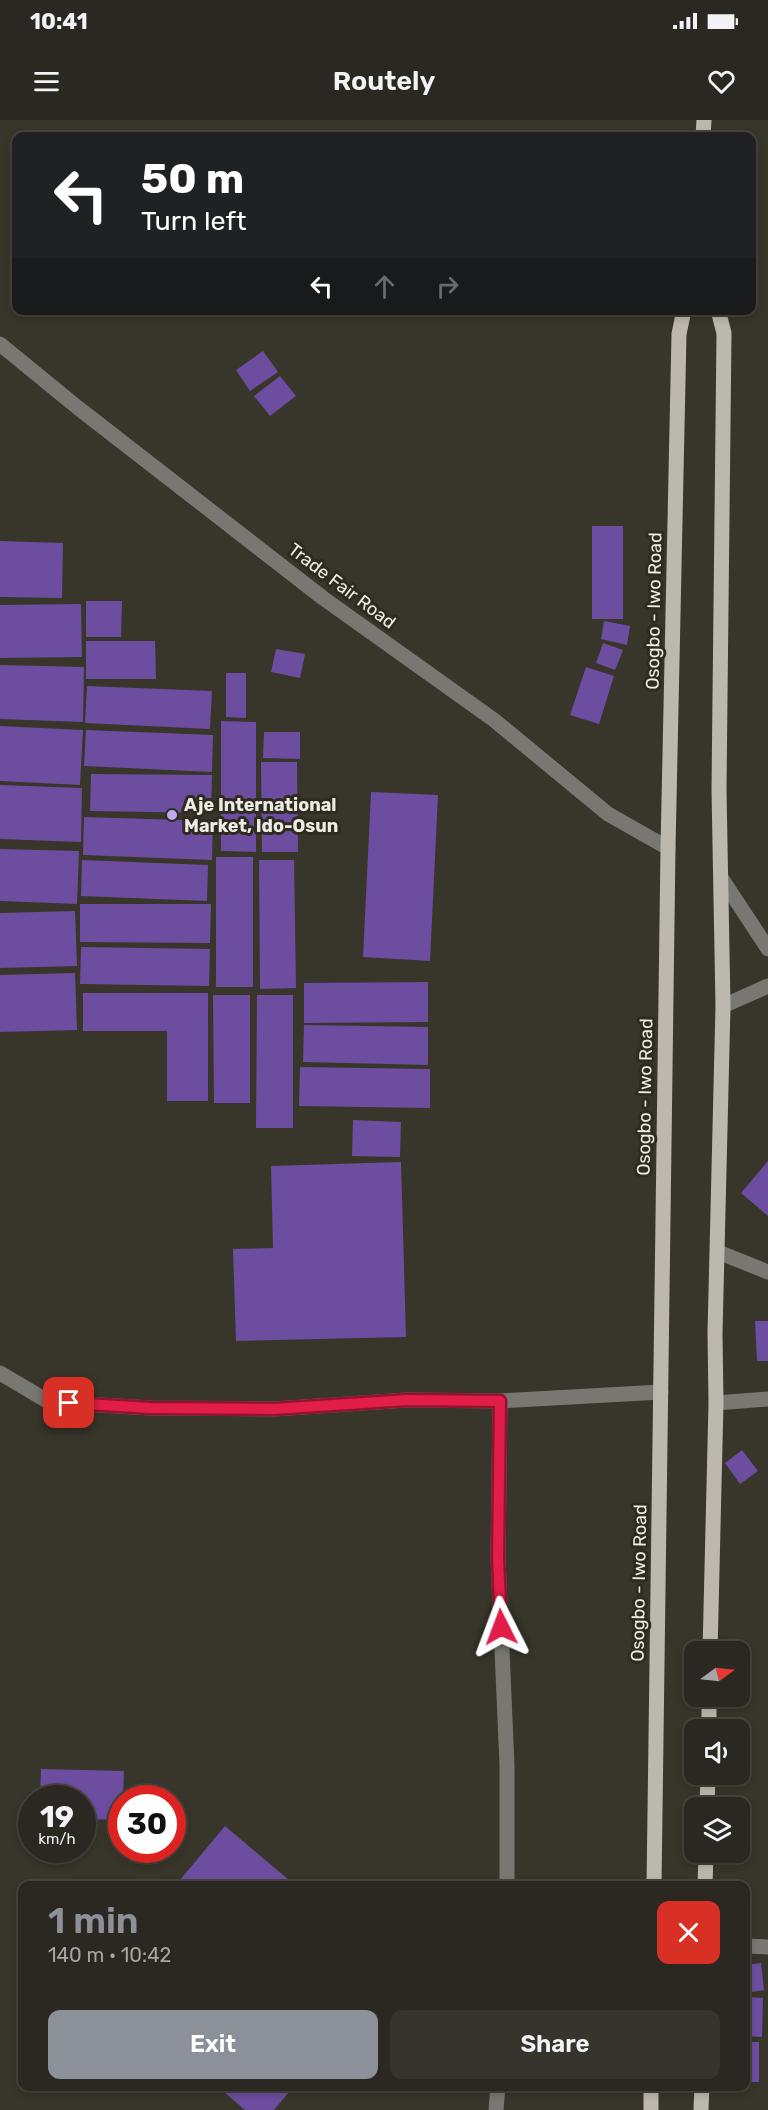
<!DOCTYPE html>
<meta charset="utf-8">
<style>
:root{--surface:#2a2820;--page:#36342d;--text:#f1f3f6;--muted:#a5a6a5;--line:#46443e;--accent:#8c9099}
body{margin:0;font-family:Rubik,sans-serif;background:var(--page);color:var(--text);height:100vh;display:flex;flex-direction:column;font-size:22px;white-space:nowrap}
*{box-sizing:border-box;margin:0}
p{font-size:20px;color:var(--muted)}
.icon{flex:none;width:33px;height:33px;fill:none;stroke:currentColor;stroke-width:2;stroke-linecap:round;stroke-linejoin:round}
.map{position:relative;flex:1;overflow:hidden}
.side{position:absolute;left:18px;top:1761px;width:732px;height:210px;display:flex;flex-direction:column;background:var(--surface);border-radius:12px;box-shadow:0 3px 9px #0003,0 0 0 2px var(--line)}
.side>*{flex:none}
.banner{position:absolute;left:12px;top:12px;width:744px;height:183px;border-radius:12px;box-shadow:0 3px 9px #0003,0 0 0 2px var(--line);background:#202124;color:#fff;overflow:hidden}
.needle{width:39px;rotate:75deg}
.fabs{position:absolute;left:684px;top:1521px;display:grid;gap:12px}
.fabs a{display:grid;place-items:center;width:66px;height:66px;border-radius:12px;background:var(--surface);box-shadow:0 3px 9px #0003,0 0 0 2px var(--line);font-size:30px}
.speed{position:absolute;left:18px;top:1665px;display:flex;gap:12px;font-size:30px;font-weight:700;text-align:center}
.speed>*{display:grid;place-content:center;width:78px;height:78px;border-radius:50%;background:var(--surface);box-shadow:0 3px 9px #0003,0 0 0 2px var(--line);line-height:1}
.speed small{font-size:15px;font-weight:400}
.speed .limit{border:9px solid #d22;background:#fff;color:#111}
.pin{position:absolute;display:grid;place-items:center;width:51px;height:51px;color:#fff;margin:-26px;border-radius:12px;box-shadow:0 3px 9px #0006}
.me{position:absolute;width:66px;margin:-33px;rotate:357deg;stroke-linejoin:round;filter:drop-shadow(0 0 4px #0008)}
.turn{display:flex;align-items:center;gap:21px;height:126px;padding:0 30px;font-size:27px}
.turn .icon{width:78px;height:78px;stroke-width:2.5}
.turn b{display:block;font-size:42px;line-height:51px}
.lanes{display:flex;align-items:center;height:57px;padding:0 30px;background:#0003;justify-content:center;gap:30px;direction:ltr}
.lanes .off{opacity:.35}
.round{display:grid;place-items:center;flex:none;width:63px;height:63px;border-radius:12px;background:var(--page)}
.head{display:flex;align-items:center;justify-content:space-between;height:102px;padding:0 30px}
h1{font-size:36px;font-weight:600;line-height:45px;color:var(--accent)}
.button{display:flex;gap:12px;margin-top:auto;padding:12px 30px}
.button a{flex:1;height:69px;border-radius:12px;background:var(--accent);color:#fff;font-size:24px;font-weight:600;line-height:69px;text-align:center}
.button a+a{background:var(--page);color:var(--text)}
.status{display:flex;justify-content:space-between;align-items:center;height:42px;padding:0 30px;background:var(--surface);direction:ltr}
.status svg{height:16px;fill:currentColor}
header{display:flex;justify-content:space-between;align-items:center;height:78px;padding:0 30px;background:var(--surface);font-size:27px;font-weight:600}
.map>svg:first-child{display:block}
.building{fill:#6d4d9f}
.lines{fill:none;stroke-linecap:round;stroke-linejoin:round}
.minor{stroke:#797772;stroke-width:15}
.major{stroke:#bcb8ad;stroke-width:15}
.route-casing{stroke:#92132f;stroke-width:15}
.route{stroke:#e11d48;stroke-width:10}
.poi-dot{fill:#c1a8f3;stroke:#2e2b20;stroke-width:2}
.labels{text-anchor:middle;stroke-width:6;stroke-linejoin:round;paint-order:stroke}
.street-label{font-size:18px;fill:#eeece5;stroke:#2e2b20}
.poi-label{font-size:18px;font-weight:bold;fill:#eeece5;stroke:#2e2b20;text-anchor:start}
</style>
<div class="status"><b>10:41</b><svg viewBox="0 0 49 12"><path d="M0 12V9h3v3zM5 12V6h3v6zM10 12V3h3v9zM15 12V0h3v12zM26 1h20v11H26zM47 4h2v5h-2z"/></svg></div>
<header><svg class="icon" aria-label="menu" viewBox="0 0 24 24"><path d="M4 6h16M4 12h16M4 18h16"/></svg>Routely<svg class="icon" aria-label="heart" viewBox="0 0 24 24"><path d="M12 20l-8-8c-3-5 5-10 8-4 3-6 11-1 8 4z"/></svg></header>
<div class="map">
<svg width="768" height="1990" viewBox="0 0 768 1990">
<rect width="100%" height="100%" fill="#38352a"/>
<g class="building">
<polygon points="263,231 278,252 250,271 236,250"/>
<polygon points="280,256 296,276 270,296 254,276"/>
<rect x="592" y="406" width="31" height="93"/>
<polygon points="0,421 63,423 62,478 0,477"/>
<polygon points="86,481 122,481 121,517 86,517"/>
<polygon points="81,484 82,537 0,538 0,485"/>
<polygon points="604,501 630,506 627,525 601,519"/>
<polygon points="86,521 155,521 156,559 86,559"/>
<polygon points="603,523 623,530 615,550 596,543"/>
<polygon points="276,529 305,534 300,558 271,552"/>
<polygon points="0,545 84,547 83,602 0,599"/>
<polygon points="586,547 614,556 599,604 570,595"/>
<polygon points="226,553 246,553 246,598 226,597"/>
<polygon points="87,566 212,571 210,609 85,603"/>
<polygon points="221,601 256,602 256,732 221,731"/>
<polygon points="0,606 83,610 80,665 0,661"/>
<polygon points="86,610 213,615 212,652 84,646"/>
<polygon points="264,612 300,612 300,639 263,638"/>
<polygon points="261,642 297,642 298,732 262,732"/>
<polygon points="91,654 212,655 211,693 90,691"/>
<polygon points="0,665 82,668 81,722 0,719"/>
<polygon points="371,672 438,675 430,841 363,837"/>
<polygon points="84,697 213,701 212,740 83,735"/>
<polygon points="0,729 79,731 77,784 0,781"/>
<rect x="216" y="737" width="37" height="130"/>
<polygon points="82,740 208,745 207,781 81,776"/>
<polygon points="259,740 294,740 296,868 260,869"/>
<polygon points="80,784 211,784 210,823 80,822"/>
<polygon points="75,791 77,846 0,848 0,793"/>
<polygon points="81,827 210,829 209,866 80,864"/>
<polygon points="75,853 77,910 0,912 0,855"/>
<polygon points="428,862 428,902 304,903 304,863"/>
<polygon points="83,873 208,873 208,981 167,981 167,911 83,911"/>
<polygon points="213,875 250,875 250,983 214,983"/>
<polygon points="257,875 293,875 293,1008 256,1008"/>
<polygon points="304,905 428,907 428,945 303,942"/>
<polygon points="300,947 430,949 430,988 299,986"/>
<polygon points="353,1000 401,1002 400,1037 352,1036"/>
<polygon points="768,1041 768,1096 741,1073"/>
<polygon points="401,1042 406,1217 236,1221 233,1129 273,1128 271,1046"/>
<polygon points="755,1201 768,1201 768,1241 757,1241"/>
<polygon points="742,1330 758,1351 740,1364 725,1343"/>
<polygon points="41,1649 124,1651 122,1700 85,1699 84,1722 82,1722 82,1678 40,1678"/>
<polygon points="225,1706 296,1766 175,1766"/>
<polygon points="761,1843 764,1870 746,1873 746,1845"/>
<polygon points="746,1877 763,1878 762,1917 746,1916"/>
<rect x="746" y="1922" width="13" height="40"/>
<polygon points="217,1966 294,1966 274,1990 245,1990"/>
</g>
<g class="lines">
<g class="minor">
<polyline points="0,224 77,287 323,478 494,600 608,694 668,728"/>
<polyline points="722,759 768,829"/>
<polyline points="723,886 768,866"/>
<polyline points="718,1132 768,1152"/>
<polyline points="0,1253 49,1282 151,1288 274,1289 407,1280 500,1281 661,1272"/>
<polyline points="500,1281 498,1438 507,1645 507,1766"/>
<polyline points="716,1283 768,1279"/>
<polyline points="746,1826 768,1827"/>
<polyline points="496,1990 498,1966"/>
</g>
<g class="major">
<polyline points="703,16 704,0"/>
<polyline points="710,1532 716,1283 715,1213 723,886 719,670 724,213 718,190"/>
<polyline points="709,1610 709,1576"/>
<polyline points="707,1688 708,1654"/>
<polyline points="654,1766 668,728 679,214 684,190"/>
<polyline points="705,1766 706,1732"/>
<polyline points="651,1990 651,1966"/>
<polyline points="701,1990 702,1966"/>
</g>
</g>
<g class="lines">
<defs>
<polyline id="route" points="69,1283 151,1288 274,1289 407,1280 500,1281 498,1438 501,1507"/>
</defs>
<use href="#route" class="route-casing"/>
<use href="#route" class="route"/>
</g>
<circle class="poi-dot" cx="172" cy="695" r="6"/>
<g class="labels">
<g class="street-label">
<text transform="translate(342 466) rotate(37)" y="6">Trade Fair Road</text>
<text transform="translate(654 491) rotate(-89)" y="6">Osogbo - Iwo Road</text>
<text transform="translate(645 977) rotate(-89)" y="6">Osogbo - Iwo Road</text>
<text transform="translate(639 1463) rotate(-89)" y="6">Osogbo - Iwo Road</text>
</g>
<g class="poi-label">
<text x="184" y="691">Aje International<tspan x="184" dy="21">Market, Ido-Osun</tspan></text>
</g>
</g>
</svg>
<div class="fabs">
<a><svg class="needle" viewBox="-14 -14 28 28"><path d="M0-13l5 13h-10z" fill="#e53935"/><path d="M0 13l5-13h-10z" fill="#a5a6a5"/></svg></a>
<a><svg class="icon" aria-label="sound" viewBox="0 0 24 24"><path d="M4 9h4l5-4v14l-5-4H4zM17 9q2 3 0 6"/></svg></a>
<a><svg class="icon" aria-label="layers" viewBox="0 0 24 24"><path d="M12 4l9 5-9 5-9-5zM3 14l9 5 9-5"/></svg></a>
</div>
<div class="speed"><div>19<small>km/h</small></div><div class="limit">30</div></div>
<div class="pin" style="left:69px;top:1283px;background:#d93025"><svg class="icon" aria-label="arrive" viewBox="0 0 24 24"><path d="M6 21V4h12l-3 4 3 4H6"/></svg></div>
<svg class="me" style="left:501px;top:1507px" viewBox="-20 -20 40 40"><path d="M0-17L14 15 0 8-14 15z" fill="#e11d48" stroke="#fff" stroke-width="4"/></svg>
<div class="banner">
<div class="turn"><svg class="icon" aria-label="left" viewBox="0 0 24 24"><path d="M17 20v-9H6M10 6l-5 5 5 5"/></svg><div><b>50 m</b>Turn left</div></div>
<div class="lanes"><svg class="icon" aria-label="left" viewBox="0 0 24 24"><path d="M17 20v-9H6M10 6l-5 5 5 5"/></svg><svg class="icon off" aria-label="ahead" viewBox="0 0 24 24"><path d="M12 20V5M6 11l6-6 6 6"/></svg><svg class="icon off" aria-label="right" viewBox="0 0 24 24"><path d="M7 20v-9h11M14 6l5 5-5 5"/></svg></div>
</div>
<section class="side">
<div class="head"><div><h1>1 min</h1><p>140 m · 10:42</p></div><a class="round" style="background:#d93025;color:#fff"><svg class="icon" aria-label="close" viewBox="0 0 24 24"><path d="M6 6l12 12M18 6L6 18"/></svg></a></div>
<div class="button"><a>Exit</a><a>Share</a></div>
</section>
</div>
